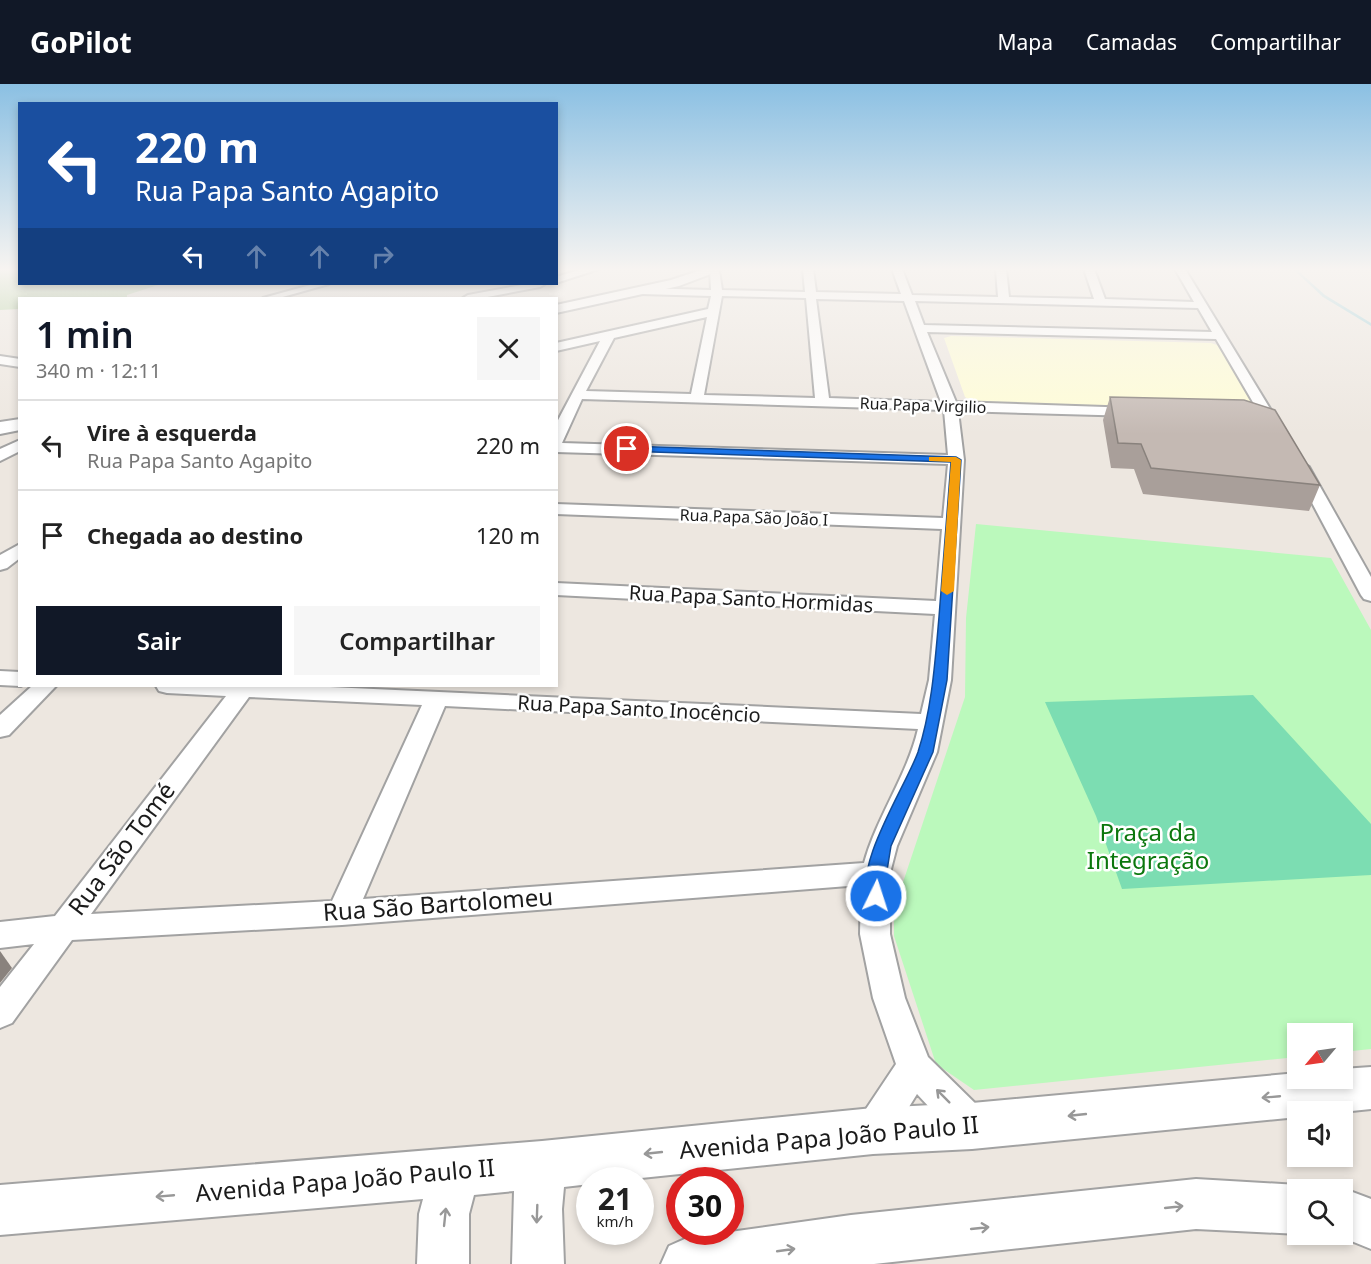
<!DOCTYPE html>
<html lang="pt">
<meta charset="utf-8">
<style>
:root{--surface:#fff;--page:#f6f6f6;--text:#222;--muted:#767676;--line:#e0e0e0;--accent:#111827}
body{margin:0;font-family:"Noto Sans",sans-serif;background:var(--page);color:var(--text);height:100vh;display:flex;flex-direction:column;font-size:22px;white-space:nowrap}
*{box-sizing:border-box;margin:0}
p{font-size:20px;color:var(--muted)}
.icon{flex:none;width:33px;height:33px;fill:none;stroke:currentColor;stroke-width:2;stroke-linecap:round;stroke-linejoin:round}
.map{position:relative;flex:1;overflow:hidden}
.panel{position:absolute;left:18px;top:213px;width:540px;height:390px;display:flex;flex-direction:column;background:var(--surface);border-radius:0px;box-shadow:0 3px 9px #0003}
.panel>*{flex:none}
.banner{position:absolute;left:18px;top:18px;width:540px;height:183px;border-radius:0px;box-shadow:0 3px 9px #0003;background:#1a4fa0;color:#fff;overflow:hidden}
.needle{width:39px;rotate:241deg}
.fabs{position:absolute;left:1287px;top:939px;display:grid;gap:12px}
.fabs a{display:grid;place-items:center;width:66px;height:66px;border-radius:0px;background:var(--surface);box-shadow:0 3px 9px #0003;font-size:30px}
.speed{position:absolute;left:576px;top:1083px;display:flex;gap:12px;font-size:30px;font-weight:700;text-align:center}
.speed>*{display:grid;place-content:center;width:78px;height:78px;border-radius:50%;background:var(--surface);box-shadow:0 3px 9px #0003;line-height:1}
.speed small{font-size:15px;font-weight:400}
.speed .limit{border:9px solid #d22;background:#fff;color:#111}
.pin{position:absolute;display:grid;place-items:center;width:51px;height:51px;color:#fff;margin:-26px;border:3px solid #fff;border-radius:50%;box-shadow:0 2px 6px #0007}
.me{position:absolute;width:66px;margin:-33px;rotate:4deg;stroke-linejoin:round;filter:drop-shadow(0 0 4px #0008)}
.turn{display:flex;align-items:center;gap:21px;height:126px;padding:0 18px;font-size:27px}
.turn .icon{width:78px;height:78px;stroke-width:2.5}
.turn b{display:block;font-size:42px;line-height:51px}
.lanes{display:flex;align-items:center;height:57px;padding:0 18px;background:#0003;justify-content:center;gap:30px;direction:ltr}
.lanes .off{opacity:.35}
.round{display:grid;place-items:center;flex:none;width:63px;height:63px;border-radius:0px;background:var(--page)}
.headline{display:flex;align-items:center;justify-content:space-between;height:102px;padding:0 18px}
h1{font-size:36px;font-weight:600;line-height:45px;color:var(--accent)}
.primary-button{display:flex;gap:12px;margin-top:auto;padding:12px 18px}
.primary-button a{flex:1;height:69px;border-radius:0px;background:var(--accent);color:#fff;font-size:24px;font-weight:600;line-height:69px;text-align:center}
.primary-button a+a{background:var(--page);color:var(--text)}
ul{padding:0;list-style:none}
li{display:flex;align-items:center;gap:18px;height:90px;padding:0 18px;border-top:2px solid var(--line)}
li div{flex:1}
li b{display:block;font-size:22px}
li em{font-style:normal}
header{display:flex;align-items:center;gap:36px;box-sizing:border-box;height:84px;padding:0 30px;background:var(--accent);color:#fff}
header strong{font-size:28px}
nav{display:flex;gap:33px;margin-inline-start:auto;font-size:21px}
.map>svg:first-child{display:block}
.education{fill:#fffdd6}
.forest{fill:#a8cc94}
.park{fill:#bbf9bc}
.pitch{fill:#7cddb2}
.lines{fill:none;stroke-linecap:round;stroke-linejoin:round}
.stream{fill:#9fd1db;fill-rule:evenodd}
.minor-casing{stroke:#a2a2a2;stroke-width:4}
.tertiary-casing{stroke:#a2a2a2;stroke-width:4}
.minor{fill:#fff;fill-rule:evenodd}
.tertiary{fill:#fff;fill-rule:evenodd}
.wall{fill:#a99f9a}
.shaded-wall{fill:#89827d}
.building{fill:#c4b9b3;stroke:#89827d;stroke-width:1.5}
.oneway{stroke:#989898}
.route{fill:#1a73e8;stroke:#114b97;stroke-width:1.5}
.slow{fill:#f59e0b}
.labels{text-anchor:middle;stroke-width:5;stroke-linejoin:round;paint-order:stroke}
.far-street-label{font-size:16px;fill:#1b1b1b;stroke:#fff}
.street-label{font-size:20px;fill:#1b1b1b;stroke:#fff}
.near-park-label{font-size:24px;fill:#0b770d;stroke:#fff}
.near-street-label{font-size:24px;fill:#1b1b1b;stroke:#fff}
</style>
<header>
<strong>GoPilot</strong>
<nav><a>Mapa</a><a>Camadas</a><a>Compartilhar</a></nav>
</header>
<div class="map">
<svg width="1371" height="1180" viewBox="0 0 1371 1180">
<rect width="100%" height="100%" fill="#ede7e0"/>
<polygon class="education" points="951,252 1211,259 1217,261 1256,320 1236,326 975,319 965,313 944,254"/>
<polygon class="forest" points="0,185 19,185 20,200 161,200 127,211 127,214 20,214 19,225 0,226"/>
<polygon class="park" points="976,440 1331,474 1371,546 1371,965 1343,968 1342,950 1298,950 1297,973 974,1006 936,980 894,852 894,825 965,613 966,534"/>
<polygon class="pitch" points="1253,611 1371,740 1371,791 1122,805 1096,732 1045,618"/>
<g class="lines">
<polygon class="stream" points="1293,185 1296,185 1325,211 1371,239 1371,242 1323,213"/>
<defs>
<g id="minor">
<polygon points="582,185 599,185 556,199 556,193"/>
<path d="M 710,185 L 719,186 L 722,206 L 805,208 L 803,185 L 813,185 L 816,208 L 901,210 L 892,185 L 902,185 L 912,211 L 998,213 L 996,185 L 1006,185 L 1009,213 L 1094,215 L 1084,185 L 1094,185 L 1105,215 L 1194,218 L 1175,185 L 1185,185 L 1283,346 L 1281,349 L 1271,349 L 1216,255 L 927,248 L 956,318 L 1135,324 L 1142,328 L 1135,332 L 958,327 L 964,376 L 951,596 L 937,668 L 897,762 L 890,789 L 890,850 L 905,914 L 928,973 L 984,1028 L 989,1041 L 984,1054 L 971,1059 L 958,1054 L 917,1010 L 886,1060 L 873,1065 L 860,1060 L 855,1047 L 860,1034 L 896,980 L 873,914 L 860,850 L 861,801 L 342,841 L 72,856 L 12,939 L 0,944 L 0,903 L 34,860 L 0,864 L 0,838 L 55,832 L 226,612 L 167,609 L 159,607 L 156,602 L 308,602 L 921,630 L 929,596 L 935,530 L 556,511 L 556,499 L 936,517 L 942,445 L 556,430 L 556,420 L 943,434 L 948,380 L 556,368 L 556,340 L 600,257 L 556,267 L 556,259 L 708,225 L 711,212 L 641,210 L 636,207 L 641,204 L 711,206 ZM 722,212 L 806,214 L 815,314 L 704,311 ZM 816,215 L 904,217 L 941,318 L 829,314 ZM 915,217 L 1198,224 L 1212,248 L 924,241 ZM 707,233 L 691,310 L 586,307 L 614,254 ZM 582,315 L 944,326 L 948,371 L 562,359 ZM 249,613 L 422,621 L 332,817 L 91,830 ZM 445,622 L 918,645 C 907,692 877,732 864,779 L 363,815 Z"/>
<polygon points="314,200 329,200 279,214 263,214"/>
<polygon points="527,200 545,200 540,203 482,214 463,214 468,211"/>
<polygon points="0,272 20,275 20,283 0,280"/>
<polygon points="20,356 20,367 0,377 0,365"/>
<polygon points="1301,378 1309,383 1371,493 1371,517 1364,515 1361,511 1293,383"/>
<polygon points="20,460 20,474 7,484 0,486 0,471"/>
<polygon points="0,587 20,588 20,602 21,602 20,602 0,601"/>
<polygon points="32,602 56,602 9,651 0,653 0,631"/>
</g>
<g id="tertiary">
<polygon points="704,185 724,185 679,202 556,229 556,221 671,196"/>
<polygon points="20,335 20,346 0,350 0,338"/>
<polygon points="1371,983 1371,1025 1342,1028 1298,1028 1298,1033 972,1065 873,1070 622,1096 590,1096 590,1100 564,1103 562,1125 564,1180 512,1180 514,1107 474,1111 469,1130 469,1180 417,1180 419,1130 423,1115 0,1151 0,1101 542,1057 873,1024 972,1019 1298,989 1298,994 1342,994 1342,985"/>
<polygon points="1196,1095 1298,1101 1309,1106 1298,1106 1299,1150 1196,1145 874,1180 661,1180 669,1162 687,1154 851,1131"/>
<polygon points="1342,1104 1371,1115 1371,1165 1334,1150 1342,1150 1342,1106 1338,1106"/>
</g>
</defs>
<use href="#minor" class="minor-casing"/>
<use href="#tertiary" class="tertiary-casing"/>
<use href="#minor" class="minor"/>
<use href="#tertiary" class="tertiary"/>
</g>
<polygon class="wall" points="1110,313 1320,401 1309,427 1143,410 1134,385 1111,384 1103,336"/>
<polygon class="shaded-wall" points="0,867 12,884 0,899"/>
<polygon class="building" points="1110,313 1244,316 1275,326 1320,401 1151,384 1141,360 1118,359"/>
<defs><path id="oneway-shaft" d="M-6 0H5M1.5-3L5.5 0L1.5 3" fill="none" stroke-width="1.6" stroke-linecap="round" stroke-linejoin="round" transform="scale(1.5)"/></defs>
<g class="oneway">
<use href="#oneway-shaft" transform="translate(943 1012) rotate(-135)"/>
<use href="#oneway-shaft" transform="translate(1271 1013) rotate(175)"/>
<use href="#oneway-shaft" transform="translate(1077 1031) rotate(174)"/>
<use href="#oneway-shaft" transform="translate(653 1069) rotate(174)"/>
<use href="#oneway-shaft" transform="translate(165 1112) rotate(175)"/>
<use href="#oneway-shaft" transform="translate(1174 1123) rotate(-6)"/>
<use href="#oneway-shaft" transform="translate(537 1130) rotate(92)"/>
<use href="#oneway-shaft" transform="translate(445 1133) rotate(-84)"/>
<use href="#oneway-shaft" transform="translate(980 1144) rotate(-6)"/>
<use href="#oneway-shaft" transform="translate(786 1166) rotate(-8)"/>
</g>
<linearGradient id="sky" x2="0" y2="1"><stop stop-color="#8bc0e3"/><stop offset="0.53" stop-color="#f7f4f1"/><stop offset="1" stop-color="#f7f4f1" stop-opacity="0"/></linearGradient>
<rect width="1371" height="350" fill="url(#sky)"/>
<path class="route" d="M 627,362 L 956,373 L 961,376 L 947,596 L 933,668 L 891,762 L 882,817 L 876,819 L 869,817 C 852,783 906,702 918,668 C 932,625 935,578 939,533 C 943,482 947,430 951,378 L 624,367 L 622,365 Z"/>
<polygon class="slow" points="929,373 956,373 961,376 954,507 947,511 941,507 951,378 929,377"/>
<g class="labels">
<g class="far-street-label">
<text transform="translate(923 321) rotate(2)" y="6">Rua Papa Virgilio</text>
<text transform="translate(754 433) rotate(2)" y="6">Rua Papa São João I</text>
</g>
<g class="street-label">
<text transform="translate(751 515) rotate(3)" y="7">Rua Papa Santo Hormidas</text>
<text transform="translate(639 625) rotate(3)" y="7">Rua Papa Santo Inocêncio</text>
</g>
<g class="near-park-label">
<text x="1148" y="757">Praça da<tspan x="1148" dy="28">Integração</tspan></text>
</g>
<g class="near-street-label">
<text transform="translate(122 765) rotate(-53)" y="8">Rua São Tomé</text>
<text transform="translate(438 821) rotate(-4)" y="8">Rua São Bartolomeu</text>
<text transform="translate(829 1054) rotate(-5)" y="8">Avenida Papa João Paulo II</text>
<text transform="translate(345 1097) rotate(-5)" y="8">Avenida Papa João Paulo II</text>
</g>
</g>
</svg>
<div class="fabs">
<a><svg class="needle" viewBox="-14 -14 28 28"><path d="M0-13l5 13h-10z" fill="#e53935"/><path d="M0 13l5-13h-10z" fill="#767676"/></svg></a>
<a><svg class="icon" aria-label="sound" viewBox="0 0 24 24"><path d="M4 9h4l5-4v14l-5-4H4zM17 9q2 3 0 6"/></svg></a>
<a><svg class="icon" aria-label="search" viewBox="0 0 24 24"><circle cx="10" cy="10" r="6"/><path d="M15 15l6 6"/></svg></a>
</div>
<div class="speed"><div>21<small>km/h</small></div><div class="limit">30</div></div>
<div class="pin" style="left:627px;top:365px;background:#d93025"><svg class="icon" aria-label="arrive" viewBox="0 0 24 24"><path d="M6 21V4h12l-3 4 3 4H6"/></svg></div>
<svg class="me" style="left:876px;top:812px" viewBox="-20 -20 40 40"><circle r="17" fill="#1a73e8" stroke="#fff" stroke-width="3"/><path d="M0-11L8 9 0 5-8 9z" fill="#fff"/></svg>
<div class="banner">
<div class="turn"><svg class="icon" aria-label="left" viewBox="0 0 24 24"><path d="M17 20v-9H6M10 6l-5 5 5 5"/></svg><div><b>220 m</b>Rua Papa Santo Agapito</div></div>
<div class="lanes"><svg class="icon" aria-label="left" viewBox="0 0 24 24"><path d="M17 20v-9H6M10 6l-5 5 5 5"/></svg><svg class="icon off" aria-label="ahead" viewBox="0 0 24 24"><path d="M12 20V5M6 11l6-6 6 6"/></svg><svg class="icon off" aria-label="ahead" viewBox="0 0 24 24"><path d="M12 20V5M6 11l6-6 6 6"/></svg><svg class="icon off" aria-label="right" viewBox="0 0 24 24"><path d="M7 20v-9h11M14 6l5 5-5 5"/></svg></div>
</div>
<section class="panel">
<div class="headline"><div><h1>1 min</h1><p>340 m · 12:11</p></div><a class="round"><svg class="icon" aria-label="close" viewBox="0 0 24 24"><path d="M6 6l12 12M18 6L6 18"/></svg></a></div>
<ul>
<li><svg class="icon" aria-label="left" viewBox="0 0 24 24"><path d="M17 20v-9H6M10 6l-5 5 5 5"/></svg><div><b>Vire à esquerda</b><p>Rua Papa Santo Agapito</p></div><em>220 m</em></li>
<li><svg class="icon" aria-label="arrive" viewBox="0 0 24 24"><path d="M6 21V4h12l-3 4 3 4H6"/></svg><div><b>Chegada ao destino</b></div><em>120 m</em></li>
</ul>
<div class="primary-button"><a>Sair</a><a>Compartilhar</a></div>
</section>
</div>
